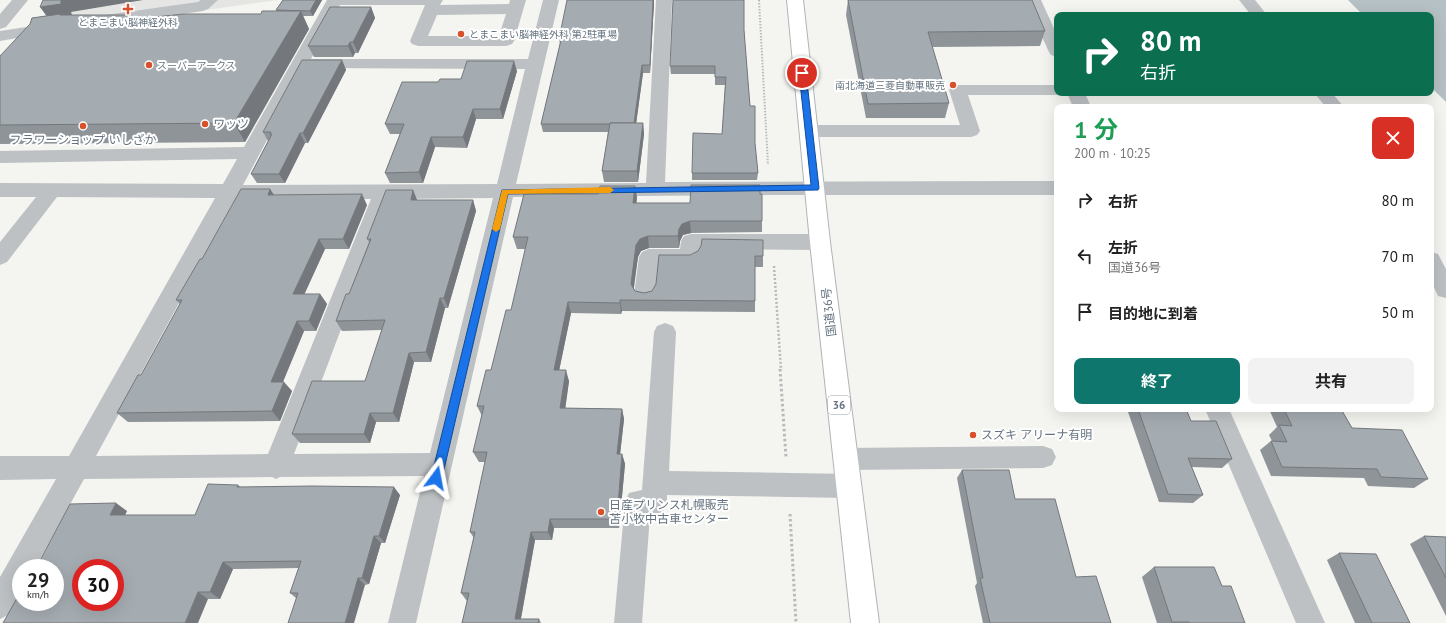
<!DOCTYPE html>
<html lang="ja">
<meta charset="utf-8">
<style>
:root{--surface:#fff;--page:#f2f2f2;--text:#222;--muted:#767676;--accent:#0f766e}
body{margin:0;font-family:"PT Sans","Noto Sans JP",sans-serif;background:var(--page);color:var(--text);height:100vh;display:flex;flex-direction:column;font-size:15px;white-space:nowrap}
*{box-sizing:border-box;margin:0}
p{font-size:13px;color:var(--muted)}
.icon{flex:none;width:22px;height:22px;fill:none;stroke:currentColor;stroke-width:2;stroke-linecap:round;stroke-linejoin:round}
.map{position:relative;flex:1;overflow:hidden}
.drawer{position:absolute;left:1054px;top:104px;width:380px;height:308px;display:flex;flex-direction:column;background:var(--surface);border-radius:8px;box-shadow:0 4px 16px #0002}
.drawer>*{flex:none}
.guide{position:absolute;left:1054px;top:12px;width:380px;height:84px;border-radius:8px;box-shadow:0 4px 16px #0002;background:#0b6e4f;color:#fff;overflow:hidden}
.speed{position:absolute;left:12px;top:559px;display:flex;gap:8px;font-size:20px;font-weight:700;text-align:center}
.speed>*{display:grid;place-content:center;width:52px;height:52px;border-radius:50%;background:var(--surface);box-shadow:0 4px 16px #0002;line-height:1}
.speed small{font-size:10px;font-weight:400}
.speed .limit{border:6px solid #d22;background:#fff;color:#111}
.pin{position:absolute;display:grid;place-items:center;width:34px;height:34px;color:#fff;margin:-17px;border:2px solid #fff;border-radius:50%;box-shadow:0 1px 4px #0007}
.me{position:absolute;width:44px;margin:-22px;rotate:13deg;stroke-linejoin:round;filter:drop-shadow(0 0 3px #0008)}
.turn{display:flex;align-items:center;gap:14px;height:84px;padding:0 20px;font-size:18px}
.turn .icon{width:52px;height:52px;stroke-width:2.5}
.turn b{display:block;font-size:28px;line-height:34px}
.round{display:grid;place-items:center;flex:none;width:42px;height:42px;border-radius:8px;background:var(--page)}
.overview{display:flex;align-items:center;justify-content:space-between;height:68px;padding:0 20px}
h1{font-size:24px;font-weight:700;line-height:30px;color:#1e9e55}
.primary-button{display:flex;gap:8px;margin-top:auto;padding:8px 20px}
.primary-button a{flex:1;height:46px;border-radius:8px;background:var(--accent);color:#fff;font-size:16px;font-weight:700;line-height:46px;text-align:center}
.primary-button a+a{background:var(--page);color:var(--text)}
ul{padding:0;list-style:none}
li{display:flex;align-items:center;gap:12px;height:56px;padding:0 20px}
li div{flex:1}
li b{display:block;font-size:15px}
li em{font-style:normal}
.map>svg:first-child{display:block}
.built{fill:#e5e6e4}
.water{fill:#b6c1c5}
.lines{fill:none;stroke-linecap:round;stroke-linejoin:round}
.highway-casing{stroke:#b0b4b7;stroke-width:2}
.path-far2{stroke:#b7babc;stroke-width:2;stroke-dasharray:1.5 1.5;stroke-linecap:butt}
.path-far1{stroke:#b7babc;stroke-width:2.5;stroke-dasharray:2 2;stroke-linecap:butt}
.path{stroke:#b7babc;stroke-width:3;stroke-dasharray:2.5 2.5;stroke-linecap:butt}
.minor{fill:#bdc1c4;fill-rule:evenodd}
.highway{fill:#fff;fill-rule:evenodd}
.wall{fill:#8e9498}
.shaded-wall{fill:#74787c}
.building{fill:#a5acb1;stroke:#74787c;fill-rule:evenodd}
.route{fill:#1a73e8;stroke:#114b97}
.slow{fill:#f59e0b}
.poi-dot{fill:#d8512d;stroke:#fff;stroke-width:1.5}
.labels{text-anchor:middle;stroke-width:4;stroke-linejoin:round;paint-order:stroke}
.far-poi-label{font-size:10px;fill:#657480;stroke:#fff;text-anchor:start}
.shield{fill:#fff;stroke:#939ea6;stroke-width:1}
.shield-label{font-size:11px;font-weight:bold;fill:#657480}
.poi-label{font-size:12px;fill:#657480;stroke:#fff;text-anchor:start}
.street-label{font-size:12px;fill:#657480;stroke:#fff}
</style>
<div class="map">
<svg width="1446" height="623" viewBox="0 0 1446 623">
<rect width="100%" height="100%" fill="#f4f4f0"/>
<polygon class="built" points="52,0 278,0 35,34"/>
<polygon class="water" points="1348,0 1446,0 1446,102 1431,87 1431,15 1363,15"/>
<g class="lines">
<defs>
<polygon id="highway" points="787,0 803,0 830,242 879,623 851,623 810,242"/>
</defs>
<use href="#highway" class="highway-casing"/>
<polyline class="path-far2" points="759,0 768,165"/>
<polyline class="path-far1" points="774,266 781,370"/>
<g class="path">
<polyline points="780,369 786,457"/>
<polyline points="790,514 796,623"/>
</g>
<g class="minor">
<polygon points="12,0 28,0 6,27 0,29 0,14"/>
<polygon points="201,0 218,0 208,9 203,11 98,26 92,24 90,21 92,18 98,16 198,2"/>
<path d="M 327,0 L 443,0 L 440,5 L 509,4 L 510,0 L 526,0 L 514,41 L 512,44 L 506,46 L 418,46 L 412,44 L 410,41 L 425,5 L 340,5 L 311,59 L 528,59 L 543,0 L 559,0 L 516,184 L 646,183 L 656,0 L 672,0 L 665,182 L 1057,181 L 1057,195 L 770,195 L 513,197 L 416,623 L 388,623 L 424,476 L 280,477 L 276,479 L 272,477 L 84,479 L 35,568 L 21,568 C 21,589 22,610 0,619 L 0,577 L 56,479 L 0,480 L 0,456 L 69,456 L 215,198 L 57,197 L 7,262 L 0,265 L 0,242 L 36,197 L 0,197 L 0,183 L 223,184 L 237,159 L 0,163 L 0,151 L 244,147 ZM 506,14 L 499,36 L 428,36 L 437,15 ZM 307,65 L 314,68 L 525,69 L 497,184 L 243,185 ZM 236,198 L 371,199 L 268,454 L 96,456 ZM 493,198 L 430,453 L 294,454 L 390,199 Z"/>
<polygon points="1025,0 1041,0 1057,35 1057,57 1051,55 1049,52"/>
<polygon points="1239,0 1255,0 1267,15 1251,15"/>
<polygon points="52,23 58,25 60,28 58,31 0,41 0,31"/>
<polygon points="958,85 1057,85 1057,93 1064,93 1057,95 968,95 980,131 977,135 971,137 808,137 802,135 799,131 802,127 808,125 960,125 949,90 952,86"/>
<polygon points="1067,93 1085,93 1091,107 1073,107"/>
<polygon points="1314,93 1332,93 1344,107 1326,107"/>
<polygon points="691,234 820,234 827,237 830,242 827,247 820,250 701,249 700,257 697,262 690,265 659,265 656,295 653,301 645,303 637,301 634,295 639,257 642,252 649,249 680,249 681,241 684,236"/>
<polygon points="1431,252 1438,254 1446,269 1446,298 1438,296 1431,281"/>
<polygon points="665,323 673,326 676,332 669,471 849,474 858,478 862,486 858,494 849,498 667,495 667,503 663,512 650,515 642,623 614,623 625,502 629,493 642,490 654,332 657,326"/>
<polygon points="1205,409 1229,409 1325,623 1296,623"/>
<polygon points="1043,446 1052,449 1056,457 1052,465 1043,468 846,470 837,467 833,459 837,451 846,448"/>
</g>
<use href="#highway" class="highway"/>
</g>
<g class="wall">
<polygon points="283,0 322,0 313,16 303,16 309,29 245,142 0,144 0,56 71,12 72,15 129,17 135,19 261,14 277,11 276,10"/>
<polygon points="848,0 1045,31 1040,46 932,47 949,103 945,118 866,118 846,15"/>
<polygon points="654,3 650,73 643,73 636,123 643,123 644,134 638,182 604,182 602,171 608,132 543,132 541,124 560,44 559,39"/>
<polygon points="371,7 375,18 358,53 355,53 353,57 314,57 308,46"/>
<polygon points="744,30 750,106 755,143 758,173 757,180 692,180 692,173 722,134 725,85 715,85 715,74 671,74 670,66"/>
<polygon points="342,60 346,70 308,143 305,143 285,183 257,183 251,174 268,141 263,132"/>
<polygon points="517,71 503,119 476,119 467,148 435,147 423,183 390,183 385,173 400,134 390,134 385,124 438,82"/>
<polygon points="635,186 637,198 636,203 762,221 762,232 691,233 683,235 680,241 679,248 649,248 641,251 638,257 633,288 635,291 644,293 652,291 656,284 659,255 763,256 763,267 755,267 755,312 622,311 621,314 571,313 559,370 569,381 565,408 622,409 624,419 620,454 622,454 625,464 619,528 554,528 552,540 535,540 521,619 539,619 541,623 462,623 467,601 461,593 474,538 470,532 485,462 479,462 473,452 482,416 477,406 491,370 511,310 526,249 517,249 513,237 598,194"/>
<polygon points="270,189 274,195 367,205 349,249 325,249 304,294 320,294 327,304 316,331 304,331 283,382 292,391 280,421 128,422 117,413 141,375 180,304 176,300 202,259"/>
<polygon points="413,190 417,200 473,200 476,211 448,308 445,308 431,362 414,362 399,422 376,422 370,443 300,443 292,434 365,381 382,330 342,331 336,321 349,294 369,242 367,239"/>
<polygon points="1127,409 1186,409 1191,421 1232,459 1222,468 1192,467 1203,495 1193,503 1159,502"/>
<polygon points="1269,409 1341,409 1352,428 1428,479 1414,488 1368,486 1364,478 1271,476 1260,450 1271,441 1272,441 1269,435 1277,427"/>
<polygon points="962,470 1015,499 1111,623 983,623 975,586 977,583 957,478"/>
<polygon points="238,485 241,487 400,495 385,543 381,543 369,584 365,585 296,598 290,593 299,568 233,569 220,599 208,599 3,623 127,511 125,515 195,515"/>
<polygon points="1424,536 1446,537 1446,616 1410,544"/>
<polygon points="1339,553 1410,623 1355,623 1327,560"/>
<polygon points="1154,567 1222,586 1245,623 1157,623 1142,577"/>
</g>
<g class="shaded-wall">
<polygon points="61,0 143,0 71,12 72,19 51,22 40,7"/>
<polygon points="316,0 322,0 313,16 310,11"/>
<polygon points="653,0 654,0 654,3 650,73 650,65"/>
<polygon points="371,7 375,18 358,53 353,42"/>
<polygon points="301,11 309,29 245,142 234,123"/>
<polygon points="350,42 355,53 353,57 348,46"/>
<polygon points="342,60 346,70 308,143 303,133"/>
<polygon points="514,61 517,71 503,119 500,109"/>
<polygon points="642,65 643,73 635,132 634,124"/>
<polygon points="473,109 476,119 467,148 463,137"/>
<polygon points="643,123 644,134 638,182 637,171"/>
<polygon points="300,133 305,143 285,183 279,174"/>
<polygon points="431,137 435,147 423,183 419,172"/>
<polygon points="635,186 637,198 635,214 633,203"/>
<polygon points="270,189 277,200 268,195"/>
<polygon points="413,190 417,200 411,200"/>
<polygon points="362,194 367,205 349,249 343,239"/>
<polygon points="473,200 476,211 448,308 444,298"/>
<polygon points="690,221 691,233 683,235 680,241 679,248 678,236 679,229 682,224"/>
<polygon points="648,236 649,248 641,251 638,257 633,295 631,284 636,245 640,239"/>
<polygon points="319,239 325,249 300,304 293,294"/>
<polygon points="320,294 327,304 316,331 309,321"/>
<polygon points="440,298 445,308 431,362 426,352"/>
<polygon points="620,300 622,311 621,314 620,303"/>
<polygon points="568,302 571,313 557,381 554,370"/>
<polygon points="297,321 304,331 279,391 271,382"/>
<polygon points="409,353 414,362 399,422 393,413"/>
<polygon points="566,370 569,381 564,418 560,408"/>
<polygon points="284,382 292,391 280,421 272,411"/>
<polygon points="622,409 624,419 619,464 617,454"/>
<polygon points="370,413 376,422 370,443 364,434"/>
<polygon points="622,454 625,464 619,528 617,519"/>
<polygon points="394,487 400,495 385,543 379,536"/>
<polygon points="116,503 127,511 121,523 110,515"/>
<polygon points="550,519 554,528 552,540 548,532"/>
<polygon points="531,532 535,540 520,623 515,619"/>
<polygon points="374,536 381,543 369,584 362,578"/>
<polygon points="223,562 233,569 220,599 210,592"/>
<polygon points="358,578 365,585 354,623 345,623"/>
<polygon points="198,592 208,599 198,623 185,623"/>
</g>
<g class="building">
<polygon points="43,0 61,0 61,4 40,7"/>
<polygon points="283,0 316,0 310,11 276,10"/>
<polygon points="567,0 653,0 650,65 642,65 634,123 610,123 610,124 541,124 561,40 559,39"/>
<polygon points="673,0 744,0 744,30 750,106 755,106 755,143 758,173 692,173 693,133 722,134 726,77 715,77 715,66 670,66"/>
<polygon points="848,0 1032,0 1045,31 928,32 949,103 868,104"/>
<polygon points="330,7 371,7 353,42 350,42 348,46 308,46"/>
<polygon points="262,11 301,11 234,123 0,125 0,56 30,24 32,18 60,14 60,15 127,15 129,17 135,19 184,14 261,14"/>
<polygon points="302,60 342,60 303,133 300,133 279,174 251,174 272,134 270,134 271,132 263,132"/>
<polygon points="467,61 514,61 500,109 473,109 463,137 431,137 419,172 385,173 404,124 385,124 402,82 438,82 440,79 461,79"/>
<polygon points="1320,106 1321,107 1275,107"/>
<polygon points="610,123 643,123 637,171 602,171"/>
<polygon points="691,185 760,185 760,194 762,194 762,221 690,221 682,224 679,229 678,236 648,236 640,239 636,245 631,284 635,291 644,293 652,291 656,284 659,255 690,255 698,251 701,246 702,239 763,240 763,256 755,256 755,301 620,300 620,303 568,302 554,370 566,370 560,408 622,409 617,454 622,454 617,519 550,519 548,532 531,532 515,619 539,619 538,623 462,623 469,593 461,593 475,532 470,532 487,452 473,452 484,406 477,406 486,370 491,370 506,310 511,310 528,237 513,237 524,194 598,194 600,186 635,186 633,203 690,203"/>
<polygon points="241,189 270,189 268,195 362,194 343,239 319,239 293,294 320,294 309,321 297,321 271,382 284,382 272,411 117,413 138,375 141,375 182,300 176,300 200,259 202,259"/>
<polygon points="386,190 413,190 411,200 473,200 444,298 440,298 426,352 409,353 393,413 370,413 364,434 292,434 312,381 365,381 385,320 336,321 346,294 349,294 371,239 367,239"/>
<polygon points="1138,409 1186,409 1191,421 1216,421 1232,459 1188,458 1203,495 1168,494"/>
<polygon points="1284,409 1341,409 1352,428 1402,430 1428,479 1381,477 1377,469 1282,467 1271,441 1287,442 1279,425 1292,426"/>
<polygon points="962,470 1009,470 1015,499 1055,499 1076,577 1096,576 1111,623 990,623 980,578 983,578"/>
<path d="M 208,484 L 238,485 L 237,487 L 312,486 L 394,487 L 379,536 L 374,536 L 362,578 L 358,578 L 345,623 L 288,623 L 298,593 L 290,593 L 301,561 L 223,562 L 210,592 L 198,592 L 185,623 L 3,623 L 21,591 L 21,602 L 55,602 L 55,568 L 36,568 L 70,504 L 116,503 L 110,515 L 195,515 ZM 81,568 L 115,568 L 115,602 L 81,602 Z"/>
<polygon points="1424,536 1446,537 1446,578"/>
<polygon points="1339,553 1376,554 1410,623 1372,623"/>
<polygon points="1154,567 1214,567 1222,586 1231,586 1245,623 1189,623 1189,622 1172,622"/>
</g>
<polygon class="route" points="802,71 806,73 819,188 818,190 508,194 442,478 440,482 436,483 433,482 431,478 502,190 811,185 799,73"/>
<polygon class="slow" points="610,187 614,190 610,193 508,194 500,229 496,232 492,229 502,190"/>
<g class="poi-dot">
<path d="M126 3h4v4h4v4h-4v4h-4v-4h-4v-4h4z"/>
<circle cx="461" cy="34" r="4"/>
<circle cx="149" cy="65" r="4"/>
<circle cx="953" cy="85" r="4"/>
<circle cx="205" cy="124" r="4"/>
<circle cx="83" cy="126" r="4"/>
<circle cx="973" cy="435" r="4"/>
<circle cx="601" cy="512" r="4"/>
</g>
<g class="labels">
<g class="far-poi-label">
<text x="128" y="26" text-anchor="middle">とまこまい脳神経外科</text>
<text x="469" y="38">とまこまい脳神経外科 第2駐車場</text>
<text x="157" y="69">スーパーアークス</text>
<text x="945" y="89" text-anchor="end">南北海道三菱自動車販売</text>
</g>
<rect class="shield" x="828" y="396" width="22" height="18" rx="3"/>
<g class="shield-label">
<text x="839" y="409">36</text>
</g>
<g class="poi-label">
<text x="213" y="128">ワッツ</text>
<text x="83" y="144" text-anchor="middle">フラワーショップ いしざか</text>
<text x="981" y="439">スズキ アリーナ有明</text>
<text x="609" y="509">日産プリンス札幌販売<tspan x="609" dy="14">苫小牧中古車センター</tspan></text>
</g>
<g class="street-label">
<text transform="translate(829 312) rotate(-97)" y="4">国道36号</text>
</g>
</g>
</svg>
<div class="speed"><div>29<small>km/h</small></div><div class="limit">30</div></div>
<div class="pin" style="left:802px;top:73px;background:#d93025"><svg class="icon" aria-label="arrive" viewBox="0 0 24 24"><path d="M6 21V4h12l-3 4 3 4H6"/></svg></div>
<svg class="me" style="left:436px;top:478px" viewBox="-20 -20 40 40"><path d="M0-17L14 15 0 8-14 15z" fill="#1a73e8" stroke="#fff" stroke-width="4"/></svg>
<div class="guide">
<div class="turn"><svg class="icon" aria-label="right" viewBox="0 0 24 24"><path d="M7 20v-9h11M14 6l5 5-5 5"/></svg><div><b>80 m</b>右折</div></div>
</div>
<section class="drawer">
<div class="overview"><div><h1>1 分</h1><p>200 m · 10:25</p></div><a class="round" style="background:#d93025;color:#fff"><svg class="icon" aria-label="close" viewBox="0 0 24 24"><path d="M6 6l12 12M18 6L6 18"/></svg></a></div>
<ul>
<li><svg class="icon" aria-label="right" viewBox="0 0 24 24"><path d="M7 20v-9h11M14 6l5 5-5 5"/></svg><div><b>右折</b></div><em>80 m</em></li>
<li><svg class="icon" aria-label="left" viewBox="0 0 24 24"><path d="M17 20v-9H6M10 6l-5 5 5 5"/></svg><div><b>左折</b><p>国道36号</p></div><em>70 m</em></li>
<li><svg class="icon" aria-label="arrive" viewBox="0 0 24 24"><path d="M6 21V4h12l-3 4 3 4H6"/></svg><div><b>目的地に到着</b></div><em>50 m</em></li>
</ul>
<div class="primary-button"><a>終了</a><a>共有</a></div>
</section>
</div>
